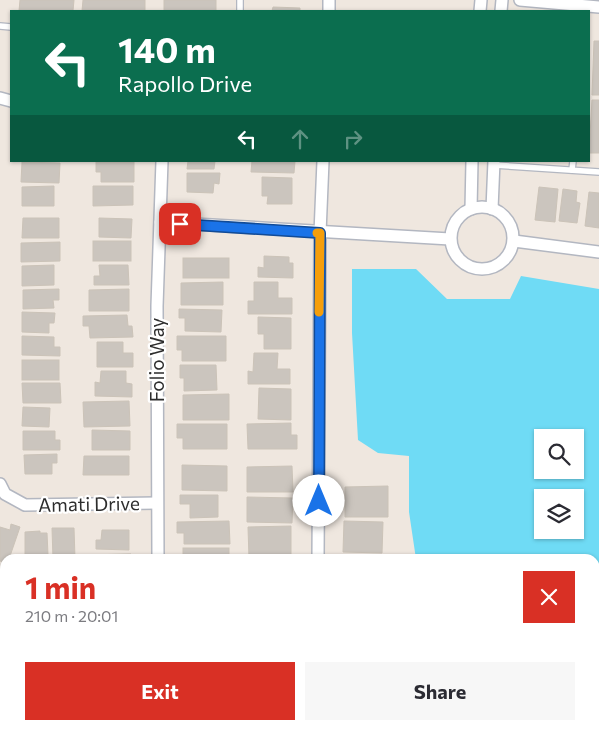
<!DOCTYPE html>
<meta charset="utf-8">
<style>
:root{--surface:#fff;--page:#f7f7f7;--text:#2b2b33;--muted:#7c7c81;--accent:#d93025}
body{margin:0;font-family:Commissioner,sans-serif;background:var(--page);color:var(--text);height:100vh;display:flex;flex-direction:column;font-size:19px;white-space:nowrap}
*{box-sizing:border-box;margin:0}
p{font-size:16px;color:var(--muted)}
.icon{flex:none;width:28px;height:28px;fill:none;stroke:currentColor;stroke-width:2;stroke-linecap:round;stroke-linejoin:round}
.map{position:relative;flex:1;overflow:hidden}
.details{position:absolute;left:0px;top:554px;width:600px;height:176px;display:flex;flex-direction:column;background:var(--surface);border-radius:15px 15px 0 0;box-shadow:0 1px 4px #0004}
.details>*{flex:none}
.banner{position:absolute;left:10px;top:10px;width:580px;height:152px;border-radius:0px;box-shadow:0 1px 4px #0004;background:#0b6e4f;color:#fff;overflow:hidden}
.buttons{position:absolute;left:534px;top:429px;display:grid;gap:10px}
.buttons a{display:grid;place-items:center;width:50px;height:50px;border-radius:0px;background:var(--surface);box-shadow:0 1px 4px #0004;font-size:25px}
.pin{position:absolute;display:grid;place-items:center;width:42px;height:42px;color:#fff;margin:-21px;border-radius:10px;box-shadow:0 2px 8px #0006}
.me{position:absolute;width:55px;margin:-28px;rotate:0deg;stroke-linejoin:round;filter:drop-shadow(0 0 4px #0008)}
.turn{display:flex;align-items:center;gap:18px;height:105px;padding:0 25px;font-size:22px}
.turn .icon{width:65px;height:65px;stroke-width:2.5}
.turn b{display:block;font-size:35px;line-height:42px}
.lanes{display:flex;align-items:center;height:48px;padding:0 25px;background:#0003;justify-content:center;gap:25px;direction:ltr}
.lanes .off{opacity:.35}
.round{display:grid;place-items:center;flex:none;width:52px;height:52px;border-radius:0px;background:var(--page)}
.head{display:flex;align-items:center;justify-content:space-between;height:85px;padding:0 25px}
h1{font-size:30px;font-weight:700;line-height:38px;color:var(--accent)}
.primary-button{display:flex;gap:10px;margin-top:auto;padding:10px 25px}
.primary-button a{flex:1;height:58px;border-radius:0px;background:var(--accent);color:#fff;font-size:20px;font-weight:700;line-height:58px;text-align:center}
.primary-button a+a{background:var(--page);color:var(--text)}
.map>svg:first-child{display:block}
.water{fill:#6fdbf5;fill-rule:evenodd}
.building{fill:#cbc5be;stroke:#cbc3b8}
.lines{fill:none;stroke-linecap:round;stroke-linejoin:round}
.lane-casing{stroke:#b3b7c1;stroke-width:8}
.street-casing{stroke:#b3b7c1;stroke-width:14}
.lane{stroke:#fff;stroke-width:5.5}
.street{stroke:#fff;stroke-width:11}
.route-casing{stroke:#114b97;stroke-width:12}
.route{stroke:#1a73e8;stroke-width:9}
.slow{stroke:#f59e0b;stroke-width:9}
.labels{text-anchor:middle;stroke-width:4.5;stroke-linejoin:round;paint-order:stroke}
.street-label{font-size:19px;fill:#2d2d2d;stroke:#fff}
</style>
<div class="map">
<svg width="599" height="729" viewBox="0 0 599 729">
<rect width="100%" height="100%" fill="#efe7df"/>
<path class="water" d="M 352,269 L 416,269 L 447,299 L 510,299 L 521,276 L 599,289 L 599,729 L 434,729 L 434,725 L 595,725 L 595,559 L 416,559 L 409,512 L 409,456 L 378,453 L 358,440 L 352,333 ZM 542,438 L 575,438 L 575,470 L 542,470 ZM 542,498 L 575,498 L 575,530 L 542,530 Z"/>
<g class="building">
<polygon points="20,0 74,0 73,11 19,11"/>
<polygon points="83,0 145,0 145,11 82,11"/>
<rect x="164" y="0" width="52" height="11"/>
<polygon points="273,7 300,8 300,11 272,11"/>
<polygon points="594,41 599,41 599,95 592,95"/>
<polygon points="592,100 599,100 599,153 589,153"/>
<polygon points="188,161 215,161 214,169 187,169"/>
<polygon points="252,161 295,161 294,173 251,172"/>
<polygon points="22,162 60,163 59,183 21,182"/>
<polygon points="96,162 134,162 134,182 101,182 101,172 96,172"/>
<polygon points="187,173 220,173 219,184 214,183 213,193 187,192"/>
<polygon points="262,177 292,178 292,204 267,204 268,196 262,196"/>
<polygon points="54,186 54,206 22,206 22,187"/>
<polygon points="93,186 133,186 133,205 93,206"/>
<polygon points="539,187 558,189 555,222 535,220"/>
<polygon points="563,189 577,191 576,202 580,203 577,223 559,221"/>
<polygon points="589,192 599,193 599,228 585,226"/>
<polygon points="23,218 59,218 59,238 22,238"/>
<polygon points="99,218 132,219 131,238 99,237"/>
<rect x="93" y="241" width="38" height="20"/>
<polygon points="60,242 60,261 21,262 21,243"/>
<polygon points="264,256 289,257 289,263 293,263 293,278 258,277 258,267 264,268"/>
<rect x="183" y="258" width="46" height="20"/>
<polygon points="54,265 54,285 22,286 22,266"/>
<polygon points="99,265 128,265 129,285 94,285 94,276 100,276"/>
<polygon points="223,282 223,305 181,305 181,283"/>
<polygon points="254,282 278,282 278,298 292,298 292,314 248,314 248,301 254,301"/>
<polygon points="59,289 59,300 53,300 54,308 23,309 23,290"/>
<polygon points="129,289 129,311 89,311 89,290"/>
<polygon points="179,309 222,310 221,332 185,331 185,318 179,318"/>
<polygon points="22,312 55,313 54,323 49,323 49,333 22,332"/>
<polygon points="127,315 128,326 132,326 133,337 90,338 89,326 83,326 83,316"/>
<polygon points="258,317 291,318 291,349 264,349 264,334 258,334"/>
<polygon points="22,336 54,337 54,347 60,347 60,356 22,355"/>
<polygon points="177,336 226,336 226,361 182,361 182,350 177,350"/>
<polygon points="97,342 123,342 123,353 133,353 133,367 97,367"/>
<polygon points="254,353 278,353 277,369 290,369 290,384 248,384 248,371 253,372"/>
<rect x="22" y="360" width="37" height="20"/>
<polygon points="180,365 216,365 217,390 184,391 184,378 180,378"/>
<polygon points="101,371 126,371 126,383 132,384 132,397 95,396 95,382 100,383"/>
<polygon points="22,383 60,383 61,403 23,403"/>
<polygon points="259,388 291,389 291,420 258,419"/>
<polygon points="229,394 229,420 183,420 183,395"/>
<polygon points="129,401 130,426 84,427 83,402"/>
<polygon points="23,407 50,408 49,427 22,426"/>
<polygon points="291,423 291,435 297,435 297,449 248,449 247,424"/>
<polygon points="177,424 227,424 227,449 183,449 183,438 177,438"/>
<polygon points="92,430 130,431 130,450 92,450"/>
<polygon points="23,431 55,431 55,440 60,440 60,450 23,450"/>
<polygon points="57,454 57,463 52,463 52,474 25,474 24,455"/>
<polygon points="84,456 129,456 129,475 83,475"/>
<polygon points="182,465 227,466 227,491 182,490"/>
<polygon points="292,466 293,492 247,492 247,467"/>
<polygon points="388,486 388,517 345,517 345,487"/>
<polygon points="180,495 218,495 218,517 190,518 190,504 180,504"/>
<polygon points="247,497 293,498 292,523 247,522"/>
<polygon points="229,521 230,544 184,544 184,533 177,533 177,522"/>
<polygon points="344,521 383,522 382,553 343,552"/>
<polygon points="11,524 20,527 9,559 5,559 5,562 0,561 0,527 10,530"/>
<polygon points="291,526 291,558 249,558 248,527"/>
<polygon points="52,528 74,528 75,559 53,559"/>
<polygon points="102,530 129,530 129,550 96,549 96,540 101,540"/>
<polygon points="40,531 40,533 47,533 48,555 39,555 39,559 25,559 25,532"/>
<rect x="183" y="548" width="46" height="11"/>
<polygon points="131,554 131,559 84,559 84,555"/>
<polygon points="381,557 381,559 345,559 344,558"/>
<rect x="0" y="605" width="4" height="37"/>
<polygon points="0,697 5,697 5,725 13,725 13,729 0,729"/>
<rect x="19" y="725" width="19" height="4"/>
<polygon points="108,725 140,725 128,729 109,729"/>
<polygon points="159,725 160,729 144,729 156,725"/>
<polygon points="215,725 242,725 243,729 216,729"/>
<polygon points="368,725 407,725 411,727 410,729 376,729"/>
</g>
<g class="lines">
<defs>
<g id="lane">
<polyline points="240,11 240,0"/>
<polyline points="0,26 11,27"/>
<polyline points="494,165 599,172"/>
<polyline points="572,170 573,161"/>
</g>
<g id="street">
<polyline points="520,0 599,7"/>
<polyline points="329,11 329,0"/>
<polyline points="480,11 481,0"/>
<polyline points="501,11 502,0"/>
<polyline points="0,98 11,101"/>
<circle cx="482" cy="238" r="31"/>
<polyline points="471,209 472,161"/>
<polyline points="492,209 494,161"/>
<polyline points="160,222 450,239"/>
<polyline points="514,241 599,252"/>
<polyline points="0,484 5,494 25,505 157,503"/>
<polyline points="158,559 157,306 162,161"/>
<polyline points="318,559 320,233 323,161"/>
<polyline points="0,670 5,670"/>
<polyline points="185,725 186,729"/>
<polyline points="328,729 332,725"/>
</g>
</defs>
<use href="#lane" class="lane-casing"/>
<use href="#street" class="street-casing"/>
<use href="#lane" class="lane"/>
<use href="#street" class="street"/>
</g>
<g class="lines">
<defs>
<polyline id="route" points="180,224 320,233 319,501"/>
</defs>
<use href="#route" class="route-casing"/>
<use href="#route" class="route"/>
<polyline class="slow" points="317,233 320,233 319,312"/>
</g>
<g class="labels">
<g class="street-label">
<text transform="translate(157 360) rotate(-90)" y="7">Folio Way</text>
<text transform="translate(89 504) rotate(-1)" y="7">Amati Drive</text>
</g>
</g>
</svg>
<div class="buttons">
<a><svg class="icon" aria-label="search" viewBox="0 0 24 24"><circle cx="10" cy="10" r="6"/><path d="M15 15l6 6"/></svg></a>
<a><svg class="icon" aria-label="layers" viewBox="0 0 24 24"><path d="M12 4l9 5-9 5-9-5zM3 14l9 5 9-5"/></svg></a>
</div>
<div class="pin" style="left:180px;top:224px;background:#d93025"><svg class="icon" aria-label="arrive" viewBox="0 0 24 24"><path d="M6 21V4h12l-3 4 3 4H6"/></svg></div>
<svg class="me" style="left:319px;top:501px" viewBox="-20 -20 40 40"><circle r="19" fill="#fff"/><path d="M0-13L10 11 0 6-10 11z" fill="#1a73e8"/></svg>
<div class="banner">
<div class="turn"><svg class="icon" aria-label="left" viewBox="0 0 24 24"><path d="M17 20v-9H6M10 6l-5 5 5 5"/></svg><div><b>140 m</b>Rapollo Drive</div></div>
<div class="lanes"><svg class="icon" aria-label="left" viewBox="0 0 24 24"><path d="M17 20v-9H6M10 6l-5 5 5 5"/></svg><svg class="icon off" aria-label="ahead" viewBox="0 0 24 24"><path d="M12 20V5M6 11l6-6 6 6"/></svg><svg class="icon off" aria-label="right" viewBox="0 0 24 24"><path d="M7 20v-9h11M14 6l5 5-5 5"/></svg></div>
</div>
<section class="details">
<div class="head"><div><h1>1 min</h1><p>210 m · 20:01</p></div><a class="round" style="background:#d93025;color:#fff"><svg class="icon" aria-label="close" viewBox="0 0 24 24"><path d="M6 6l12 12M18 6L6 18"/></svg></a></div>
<div class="primary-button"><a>Exit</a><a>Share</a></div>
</section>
</div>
